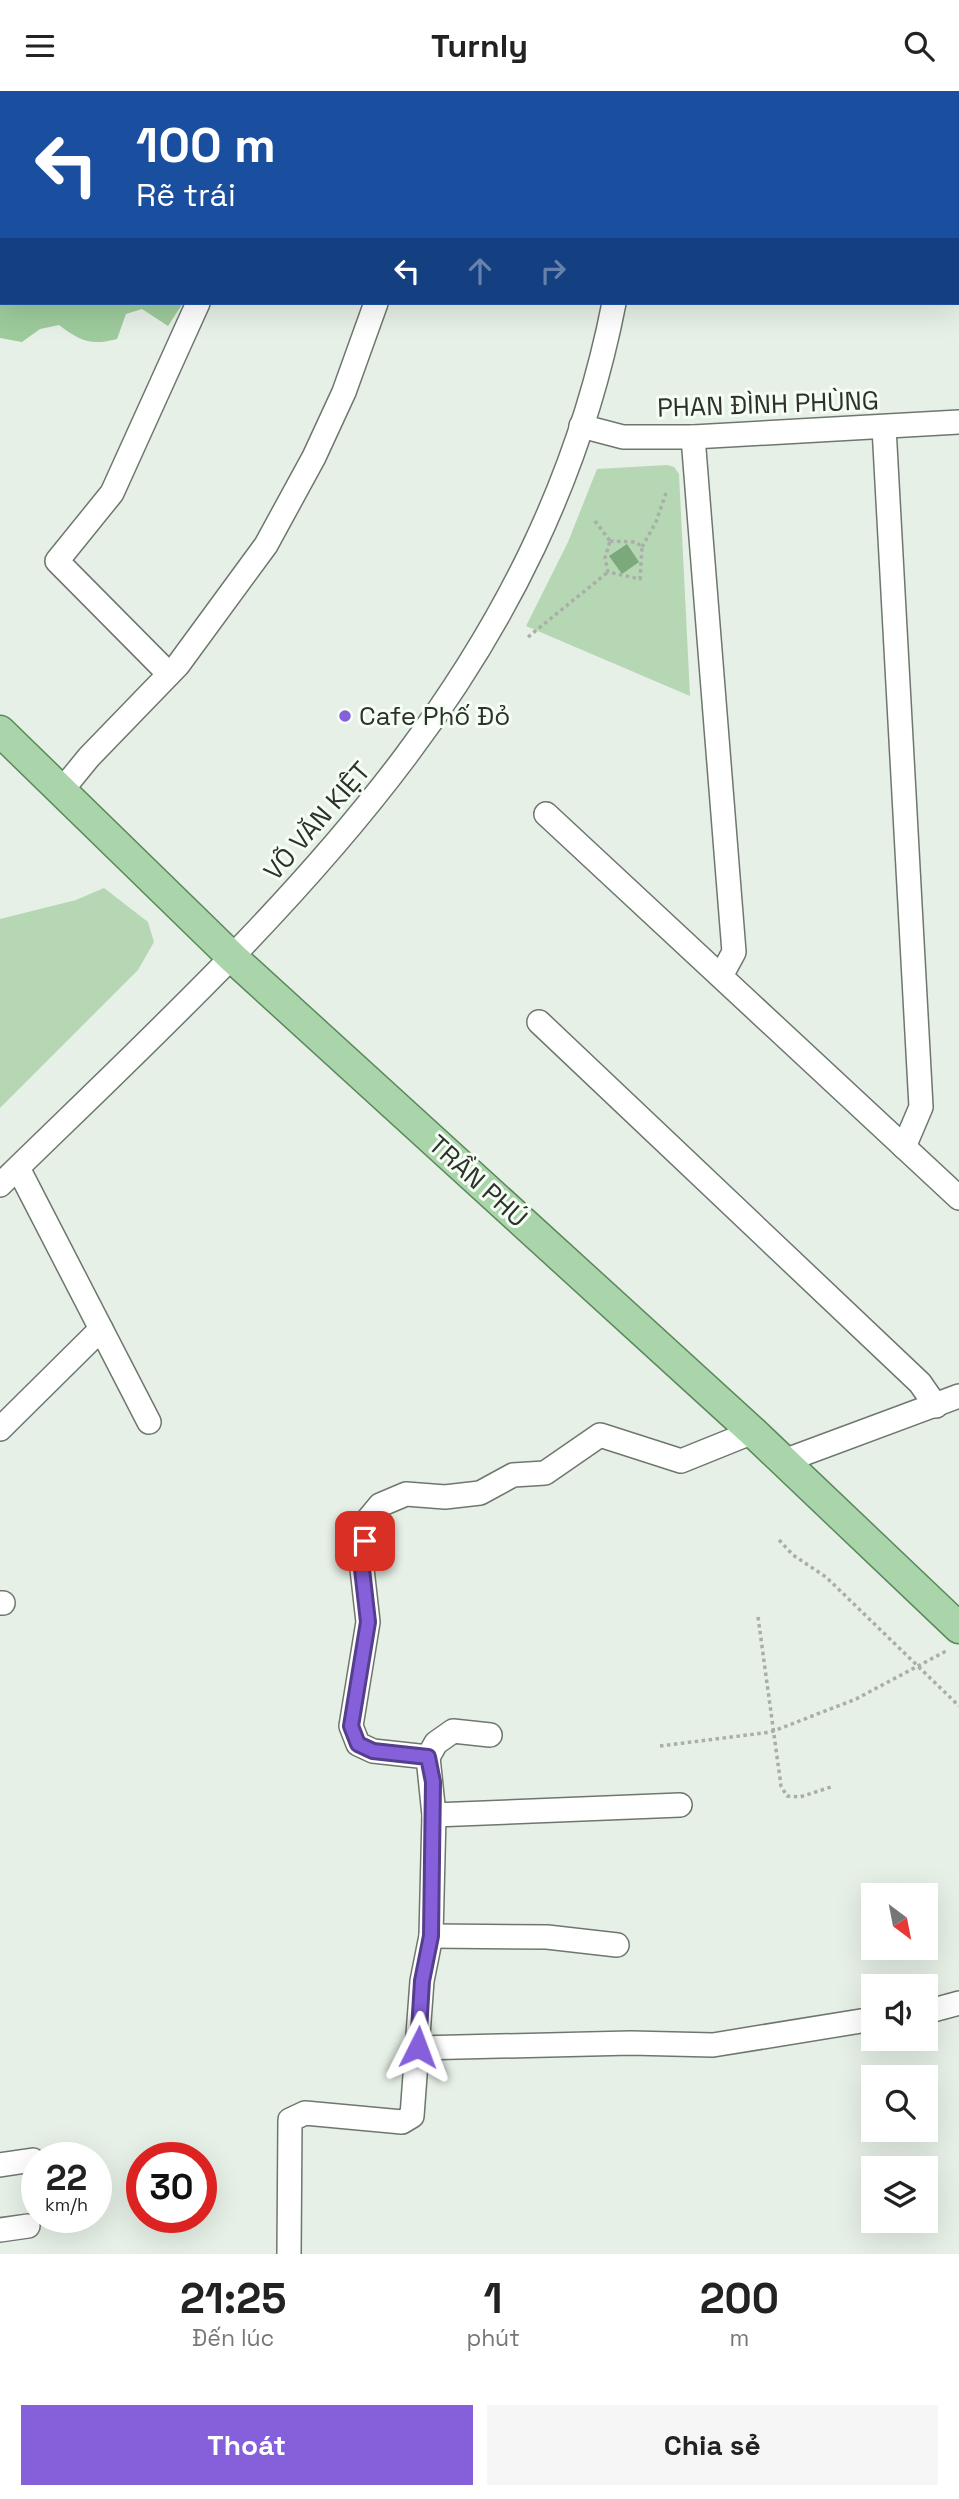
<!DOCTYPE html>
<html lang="vi">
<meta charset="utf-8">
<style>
:root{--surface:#fff;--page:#f6f6f6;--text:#222;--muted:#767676;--accent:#8560da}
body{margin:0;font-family:"Space Grotesk",sans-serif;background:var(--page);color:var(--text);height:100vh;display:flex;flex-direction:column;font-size:26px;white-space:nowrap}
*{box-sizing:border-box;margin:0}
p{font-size:23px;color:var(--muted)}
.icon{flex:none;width:38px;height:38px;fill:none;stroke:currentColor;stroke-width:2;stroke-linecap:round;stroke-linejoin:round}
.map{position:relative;height:2163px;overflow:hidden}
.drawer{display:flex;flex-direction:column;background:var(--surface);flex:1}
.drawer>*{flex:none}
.hud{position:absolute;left:0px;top:0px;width:959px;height:214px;box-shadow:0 7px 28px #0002;background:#1a4fa0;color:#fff;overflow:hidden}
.needle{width:46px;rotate:148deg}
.buttons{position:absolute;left:861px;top:1792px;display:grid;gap:14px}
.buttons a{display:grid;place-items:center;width:77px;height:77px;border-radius:0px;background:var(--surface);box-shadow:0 7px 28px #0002;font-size:35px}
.speed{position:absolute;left:21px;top:2051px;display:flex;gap:14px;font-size:35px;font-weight:700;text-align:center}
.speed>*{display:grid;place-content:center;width:91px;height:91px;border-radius:50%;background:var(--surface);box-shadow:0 7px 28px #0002;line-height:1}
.speed small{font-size:18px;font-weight:400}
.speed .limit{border:10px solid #d22;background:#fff;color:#111}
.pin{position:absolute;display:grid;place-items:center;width:60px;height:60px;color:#fff;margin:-30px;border-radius:14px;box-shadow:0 4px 10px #0006}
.me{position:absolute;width:77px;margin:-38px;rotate:3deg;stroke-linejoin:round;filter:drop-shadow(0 0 5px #0008)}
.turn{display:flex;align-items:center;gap:24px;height:147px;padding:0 21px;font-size:32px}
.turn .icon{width:91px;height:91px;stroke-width:2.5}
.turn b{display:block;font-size:49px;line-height:60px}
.lanes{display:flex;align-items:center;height:66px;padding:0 21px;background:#0003;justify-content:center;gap:35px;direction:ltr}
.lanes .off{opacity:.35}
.eta{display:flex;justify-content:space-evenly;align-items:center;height:119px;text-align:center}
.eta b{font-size:42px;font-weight:700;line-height:49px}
.button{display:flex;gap:14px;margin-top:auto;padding:14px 21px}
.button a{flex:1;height:80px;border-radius:0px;background:var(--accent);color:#fff;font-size:28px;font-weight:700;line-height:80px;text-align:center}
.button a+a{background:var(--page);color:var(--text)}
header{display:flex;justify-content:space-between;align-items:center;height:91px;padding:0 21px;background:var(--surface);font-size:32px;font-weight:700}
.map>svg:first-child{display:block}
.green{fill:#b5d7b4}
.forest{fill:#9dcb9c}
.water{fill:#7ca97b}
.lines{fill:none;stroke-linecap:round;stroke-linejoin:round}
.minor-casing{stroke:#6e776e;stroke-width:26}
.major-casing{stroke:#5a885a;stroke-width:33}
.path{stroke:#a8afa7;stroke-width:3.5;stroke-dasharray:3.5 3.5;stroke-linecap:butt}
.minor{stroke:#fff;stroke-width:23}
.major{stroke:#aad4aa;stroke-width:30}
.route-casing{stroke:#563e8e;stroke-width:18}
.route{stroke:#8560da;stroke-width:12}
.poi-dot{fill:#8560da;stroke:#f4fef3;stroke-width:2.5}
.labels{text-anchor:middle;stroke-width:6;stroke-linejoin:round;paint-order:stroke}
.street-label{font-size:26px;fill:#2d302c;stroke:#f4fef3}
.poi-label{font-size:26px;fill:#2d302c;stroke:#f4fef3;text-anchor:start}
</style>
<header><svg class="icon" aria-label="menu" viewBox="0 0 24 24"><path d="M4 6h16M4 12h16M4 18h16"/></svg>Turnly<svg class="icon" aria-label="search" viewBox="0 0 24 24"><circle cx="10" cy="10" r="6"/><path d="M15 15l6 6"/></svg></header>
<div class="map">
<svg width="959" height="2163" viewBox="0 0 959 2163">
<rect width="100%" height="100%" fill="#e6f0e6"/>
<g class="green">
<polygon points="667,374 674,376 679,383 690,605 526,535 568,451 597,378"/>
<polygon points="104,797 148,831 154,851 138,879 0,1017 0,828 76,809"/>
</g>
<g class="forest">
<path d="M 0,0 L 73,2 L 2,2 L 2,212 L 183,212 L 168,235 L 142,218 L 126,223 L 117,248 C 91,255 80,250 59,234 L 40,238 L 22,251 L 0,247 Z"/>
<polygon points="136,0 352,0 352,2 134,2"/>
</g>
<polygon class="water" points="627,453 639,471 622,483 609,465"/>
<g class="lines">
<defs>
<g id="minor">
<polyline points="732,0 732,2"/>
<polyline points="420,2 420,0"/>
<polyline points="649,2 649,0"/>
<polyline points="957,35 959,34"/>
<polyline points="581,335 623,346 693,346 959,331"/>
<polyline points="884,336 921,1016 904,1056"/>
<polyline points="693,346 734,861 721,885"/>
<polyline points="169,583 57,470 112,402 198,212"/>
<polyline points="62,699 89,666 178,574 266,454 314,366 344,301 376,212"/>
<polyline points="546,723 959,1107"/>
<polyline points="539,931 920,1292 936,1315"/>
<polyline points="18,1077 149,1331"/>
<path d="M 0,1094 C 268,832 538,599 614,212"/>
<polyline points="0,1338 101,1238"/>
<polyline points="784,1370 959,1305"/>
<polyline points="0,1512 3,1512"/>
<polyline points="428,1666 373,1660 358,1653 351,1635 368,1531 362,1478 365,1432 380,1414 406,1403 445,1406 480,1402 513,1384 545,1382 600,1344 681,1370 753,1341"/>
<polyline points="434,1724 680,1714"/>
<polyline points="431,1845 547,1846 617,1854"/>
<polyline points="926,1921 959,1912"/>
<polyline points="418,1957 631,1952 713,1954 873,1928"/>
<polyline points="0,2074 33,2069"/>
<polyline points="0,2139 28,2135"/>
<polyline points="289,2163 290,2029 305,2022 402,2031 412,2025 422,1890 431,1845 434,1724 428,1666 436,1652 453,1640 490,1644"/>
</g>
<polyline id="major" points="0,640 233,867 753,1341 959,1537"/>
</defs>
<use href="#minor" class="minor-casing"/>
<use href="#major" class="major-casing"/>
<g class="path">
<polyline points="595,430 610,450"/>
<polygon points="610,450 636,451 642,456 640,488 608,481 605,467"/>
<polyline points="642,456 656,431 666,402"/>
<polyline points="528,546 608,481"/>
<polyline points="779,1449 793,1464 826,1486 959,1615"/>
<polyline points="758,1526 781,1695 787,1705 800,1706 831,1696"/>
<polyline points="660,1655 771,1641 856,1608 948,1559"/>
</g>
<use href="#minor" class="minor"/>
<use href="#major" class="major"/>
</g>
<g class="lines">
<defs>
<polyline id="route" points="365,1450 362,1478 368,1531 351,1635 358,1653 373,1660 428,1666 433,1691 431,1845 422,1890 418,1956"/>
</defs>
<use href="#route" class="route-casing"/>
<use href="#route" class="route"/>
</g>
<circle class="poi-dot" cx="345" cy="625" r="7"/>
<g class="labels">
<g class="street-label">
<text transform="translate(768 313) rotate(-2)" y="9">PHAN ĐÌNH PHÙNG</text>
<text transform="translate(317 730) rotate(-49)" y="9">VÕ VĂN KIỆT</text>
<text transform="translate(478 1090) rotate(42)" y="9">TRẦN PHÚ</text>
</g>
<g class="poi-label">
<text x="359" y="634">Cafe Phố Đỏ</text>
</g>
</g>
</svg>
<div class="buttons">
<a><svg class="needle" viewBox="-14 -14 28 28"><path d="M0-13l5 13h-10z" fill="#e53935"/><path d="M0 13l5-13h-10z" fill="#767676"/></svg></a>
<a><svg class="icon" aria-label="sound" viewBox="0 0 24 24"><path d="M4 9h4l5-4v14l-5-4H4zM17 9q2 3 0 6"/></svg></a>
<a><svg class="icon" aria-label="search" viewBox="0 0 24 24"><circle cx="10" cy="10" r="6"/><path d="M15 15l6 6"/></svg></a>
<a><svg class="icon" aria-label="layers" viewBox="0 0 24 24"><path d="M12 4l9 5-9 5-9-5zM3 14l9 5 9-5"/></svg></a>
</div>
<div class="speed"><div>22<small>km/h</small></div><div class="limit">30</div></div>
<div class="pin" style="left:365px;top:1450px;background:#d93025"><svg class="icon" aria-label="arrive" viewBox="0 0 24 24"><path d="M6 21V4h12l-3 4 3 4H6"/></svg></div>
<svg class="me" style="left:418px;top:1956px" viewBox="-20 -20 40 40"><path d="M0-17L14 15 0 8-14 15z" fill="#8560da" stroke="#fff" stroke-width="4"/></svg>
<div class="hud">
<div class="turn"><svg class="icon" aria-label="left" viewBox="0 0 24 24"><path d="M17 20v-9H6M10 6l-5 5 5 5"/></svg><div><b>100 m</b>Rẽ trái</div></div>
<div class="lanes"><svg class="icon" aria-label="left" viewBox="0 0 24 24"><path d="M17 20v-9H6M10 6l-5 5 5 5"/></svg><svg class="icon off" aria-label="ahead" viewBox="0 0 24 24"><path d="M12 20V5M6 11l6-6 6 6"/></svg><svg class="icon off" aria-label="right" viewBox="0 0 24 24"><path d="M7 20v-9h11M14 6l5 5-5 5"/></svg></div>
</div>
</div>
<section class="drawer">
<div class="eta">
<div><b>21:25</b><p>Đến lúc</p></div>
<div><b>1</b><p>phút</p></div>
<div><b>200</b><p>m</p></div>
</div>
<div class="button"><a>Thoát</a><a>Chia sẻ</a></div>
</section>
